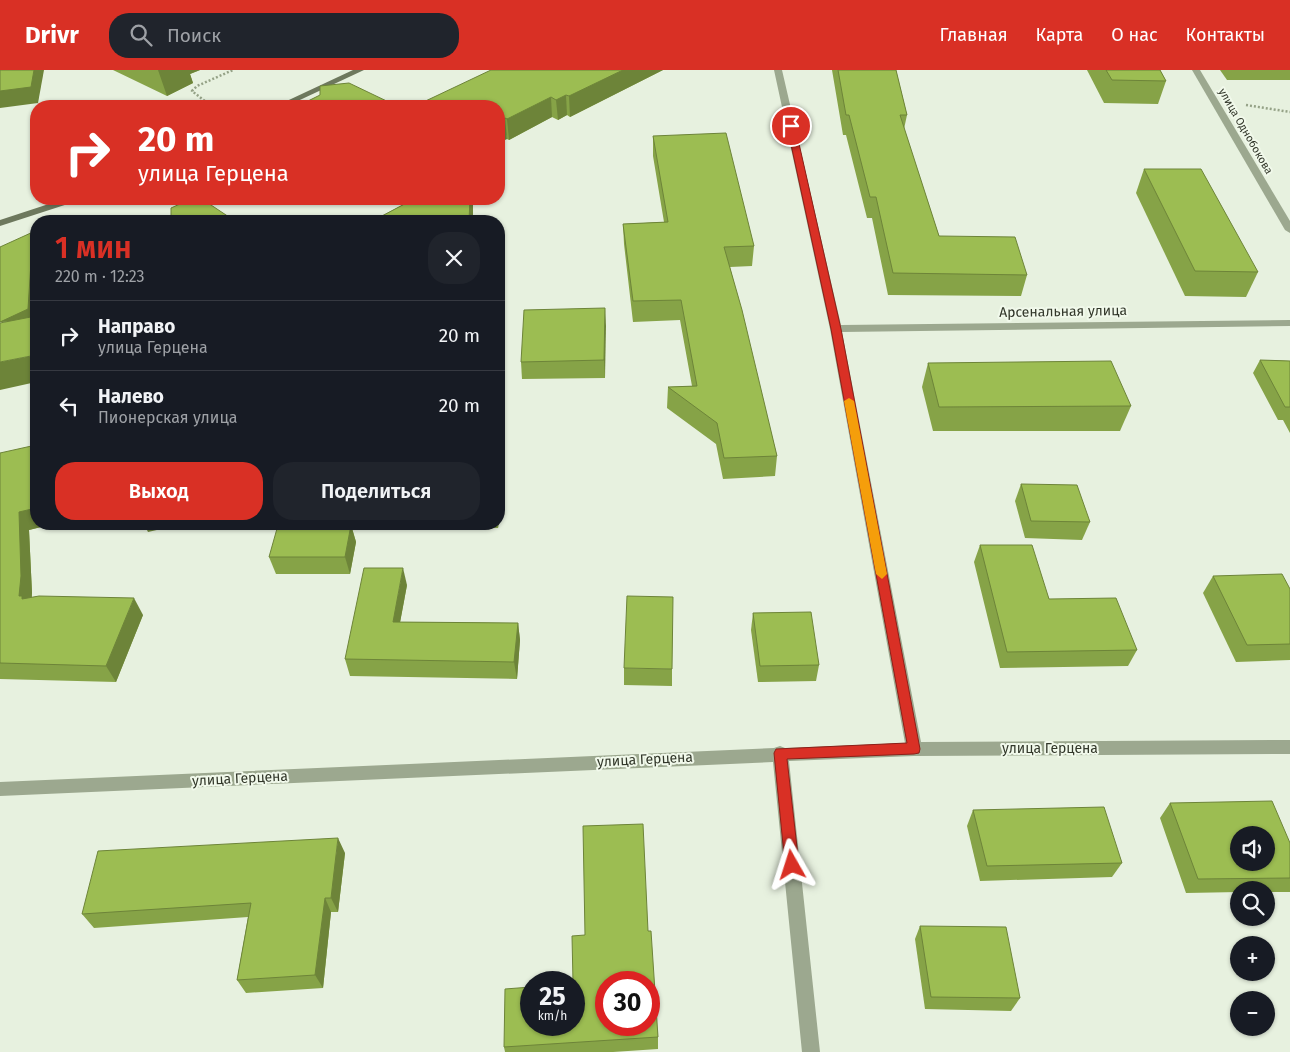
<!DOCTYPE html>
<html lang="ru">
<meta charset="utf-8">
<style>
:root{--surface:#171b24;--page:#20242c;--text:#f1f3f6;--muted:#9ea1a6;--line:#363941;--accent:#d93025}
body{margin:0;font-family:"Fira Sans",sans-serif;background:var(--page);color:var(--text);height:100vh;display:flex;flex-direction:column;font-size:19px;white-space:nowrap}
*{box-sizing:border-box;margin:0}
p{font-size:16px;color:var(--muted)}
.icon{flex:none;width:28px;height:28px;fill:none;stroke:currentColor;stroke-width:2;stroke-linecap:round;stroke-linejoin:round}
.map{position:relative;flex:1;overflow:hidden}
.drawer{position:absolute;left:30px;top:145px;width:475px;height:315px;display:flex;flex-direction:column;background:var(--surface);border-radius:20px;box-shadow:0 1px 4px #0004}
.drawer>*{flex:none}
.guide{position:absolute;left:30px;top:30px;width:475px;height:105px;border-radius:20px;box-shadow:0 1px 4px #0004;background:#d93025;color:#fff;overflow:hidden}
.buttons{position:absolute;left:1230px;top:756px;display:grid;gap:10px}
.buttons a{display:grid;place-items:center;width:45px;height:45px;border-radius:50%;background:var(--surface);box-shadow:0 1px 4px #0004;font-size:25px}
.speed{position:absolute;left:520px;top:901px;display:flex;gap:10px;font-size:25px;font-weight:700;text-align:center}
.speed>*{display:grid;place-content:center;width:65px;height:65px;border-radius:50%;background:var(--surface);box-shadow:0 1px 4px #0004;line-height:1}
.speed small{font-size:12px;font-weight:400}
.speed .limit{border:8px solid #d22;background:#fff;color:#111}
.pin{position:absolute;display:grid;place-items:center;width:42px;height:42px;color:#fff;margin:-21px;border:2px solid #fff;border-radius:50%;box-shadow:0 1px 5px #0007}
.me{position:absolute;width:55px;margin:-28px;rotate:354deg;stroke-linejoin:round;filter:drop-shadow(0 0 4px #0008)}
.turn{display:flex;align-items:center;gap:18px;height:105px;padding:0 25px;font-size:22px}
.turn .icon{width:65px;height:65px;stroke-width:2.5}
.turn b{display:block;font-size:35px;line-height:42px}
.round{display:grid;place-items:center;flex:none;width:52px;height:52px;border-radius:20px;background:var(--page)}
.summary{display:flex;align-items:center;justify-content:space-between;height:85px;padding:0 25px}
h1{font-size:30px;font-weight:600;line-height:38px;color:var(--accent)}
.cta{display:flex;gap:10px;margin-top:auto;padding:10px 25px}
.cta a{flex:1;height:58px;border-radius:20px;background:var(--accent);color:#fff;font-size:20px;font-weight:600;line-height:58px;text-align:center}
.cta a+a{background:var(--page);color:var(--text)}
ul{padding:0;list-style:none}
li{display:flex;align-items:center;gap:15px;height:70px;padding:0 25px;border-top:1px solid var(--line)}
li div{flex:1}
li b{display:block;font-size:19px}
li em{font-style:normal}
header{display:flex;align-items:center;gap:30px;box-sizing:border-box;height:70px;padding:0 25px;background:var(--accent);color:#fff}
header strong{font-size:24px}
nav{display:flex;gap:28px;margin-inline-start:auto;font-size:18px}
.search{width:350px;height:45px;background:var(--page);display:flex;align-items:center;gap:12px;box-sizing:border-box;padding:0 18px;border-radius:20px;color:var(--muted);font-size:19px}
.map>svg:first-child{display:block}
.lines{fill:none;stroke-linecap:round;stroke-linejoin:round}
.path{stroke:#95a287;stroke-width:2.5;stroke-dasharray:2 2;stroke-linecap:butt}
.minor{fill:#9ca88f;fill-rule:evenodd}
.primary{fill:#6d785d;fill-rule:evenodd}
.wall{fill:#86a347}
.shaded-wall{fill:#6d8439}
.building{fill:#9cbd52;stroke:#6d8439;fill-rule:evenodd}
.route{fill:#d93025;stroke:#8d1f18}
.slow{fill:#f59e0b}
.labels{text-anchor:middle;stroke-width:4;stroke-linejoin:round;paint-order:stroke}
.far-street-label{font-size:11px;fill:#32372a;stroke:#f1f9eb}
.street-label{font-size:14px;fill:#32372a;stroke:#f1f9eb}
</style>
<header>
<strong>Drivr</strong>
<div class="search"><svg class="icon" aria-label="search" viewBox="0 0 24 24"><circle cx="10" cy="10" r="6"/><path d="M15 15l6 6"/></svg>Поиск</div>
<nav><a>Главная</a><a>Карта</a><a>О нас</a><a>Контакты</a></nav>
</header>
<div class="map">
<svg width="1290" height="982" viewBox="0 0 1290 982">
<rect width="100%" height="100%" fill="#e7f1df"/>
<g class="lines">
<g class="path">
<polyline points="1246,35 1290,42"/>
<polyline points="211,36 192,21 197,16 233,0"/>
</g>
<g class="minor">
<polygon points="774,0 782,0 841,255 1290,250 1290,256 842,262 921,672 1290,670 1290,684 914,686 789,691 820,982 802,982 773,692 0,726 0,712 774,678 780,676 785,678 905,673 830,259"/>
<polygon points="1192,0 1200,0 1290,151 1290,163 1285,160"/>
</g>
<g class="primary">
<polygon points="353,0 364,0 287,36 276,36"/>
<polygon points="64,129 78,129 77,131 0,156 0,150"/>
</g>
</g>
<g class="wall">
<polygon points="113,0 200,0 190,4 193,13 167,26"/>
<polygon points="491,0 663,0 570,47 567,45 558,50 552,47 509,70 507,69"/>
<polygon points="832,0 896,0 907,45 904,59 939,166 1027,205 1021,226 888,225 872,148 867,148 846,65 843,65"/>
<polygon points="1087,0 1160,0 1166,11 1158,34 1104,33"/>
<polygon points="1220,0 1290,0 1290,10 1227,10"/>
<polygon points="653,66 754,176 752,196 730,197 777,386 775,406 723,409 716,374 667,338 668,317 692,316 680,250 633,252 624,174 623,154 664,152 653,86"/>
<polygon points="1144,99 1258,202 1246,227 1185,226 1136,123"/>
<polygon points="394,129 473,129 473,151 380,151 380,147 404,134"/>
<polygon points="605,238 605,308 522,309 521,292"/>
<polygon points="1260,290 1290,291 1290,363 1283,350 1278,350 1253,303"/>
<polygon points="928,293 1131,336 1120,361 933,361 922,317"/>
<polygon points="0,383 53,454 29,460 32,523 32,528 143,545 116,612 0,609"/>
<polygon points="1021,414 1090,452 1082,470 1025,468 1015,431"/>
<polygon points="503,418 498,458 450,457 450,454 499,454"/>
<polygon points="351,455 356,472 350,504 276,504 269,487"/>
<polygon points="980,475 1049,529 1137,580 1128,596 1000,598 974,492"/>
<polygon points="1213,506 1290,519 1290,590 1236,592 1203,523"/>
<polygon points="407,515 400,552 518,553 520,570 517,609 350,606 345,589"/>
<polygon points="753,543 819,595 816,611 758,612 751,560"/>
<polygon points="624,598 672,599 672,616 624,615"/>
<polygon points="1170,733 1290,773 1290,822 1266,822 1266,820 1239,820 1239,822 1186,823 1160,748"/>
<polygon points="973,740 1122,793 1112,807 980,811 967,756"/>
<polygon points="345,783 338,842 331,842 323,918 246,923 237,910 248,847 94,858 82,844"/>
<polygon points="920,856 1020,928 1011,941 925,939 915,869"/>
<polygon points="648,861 658,967 658,979 613,982 505,982 504,977"/>
</g>
<g class="shaded-wall">
<polygon points="34,0 44,0 38,33 0,38 0,21"/>
<polygon points="158,0 200,0 190,4 193,13 167,26"/>
<polygon points="623,0 663,0 570,47 569,26"/>
<polygon points="566,25 567,45 558,50 556,30"/>
<polygon points="551,27 552,47 509,70 507,49"/>
<polygon points="505,48 507,69 499,73 499,51"/>
<polygon points="470,129 473,129 473,151 469,151"/>
<polygon points="33,162 36,168 36,216 34,251 0,252"/>
<polygon points="605,238 606,256 605,308 604,290"/>
<polygon points="36,285 36,312 0,320 0,292"/>
<polygon points="501,401 503,418 498,458 498,454 499,454 499,418"/>
<polygon points="36,438 36,454 53,454 29,460 32,523 30,539 19,526 19,442"/>
<polygon points="144,454 183,454 148,462"/>
<polygon points="351,455 356,472 350,504 345,487"/>
<polygon points="403,498 407,515 397,569 393,552"/>
<polygon points="134,528 143,545 116,612 106,596"/>
<polygon points="518,553 520,570 517,609 514,592"/>
<polygon points="338,768 345,783 338,842 331,828"/>
<polygon points="325,828 331,842 323,918 315,905"/>
</g>
<g class="building">
<polygon points="0,0 34,0 31,17 0,21"/>
<polygon points="491,0 623,0 569,26 566,25 556,30 551,27 507,49 505,48 499,51 499,36 415,36"/>
<polygon points="838,0 896,0 907,45 900,45 939,166 1015,167 1027,205 893,203 876,127 870,127 849,45 846,45"/>
<polygon points="1106,0 1160,0 1166,11 1112,10"/>
<polygon points="349,13 397,36 298,36 320,25 320,16"/>
<polygon points="726,63 754,176 724,177 742,240 777,386 724,388 717,353 668,317 697,316 681,230 633,231 623,154 668,152 653,66"/>
<polygon points="1144,99 1201,99 1258,202 1195,201"/>
<polygon points="191,129 202,129 232,149 234,151 171,151 171,138"/>
<polygon points="414,129 470,129 469,151 387,151 380,147"/>
<polygon points="33,162 28,239 0,252 0,177"/>
<polygon points="605,238 604,290 521,292 524,240"/>
<polygon points="36,246 36,285 0,292 0,253"/>
<polygon points="1260,290 1290,291 1290,337 1285,337"/>
<polygon points="1111,291 1131,336 939,337 928,293"/>
<polygon points="36,375 36,438 19,442 21,506 19,526 22,526 22,529 39,526 134,528 106,596 0,593 0,383"/>
<polygon points="499,401 501,401 499,418"/>
<polygon points="1021,414 1077,415 1090,452 1031,451"/>
<polygon points="278,455 351,455 345,487 269,487"/>
<polygon points="980,475 1032,475 1049,529 1116,528 1137,580 1007,582"/>
<polygon points="364,498 403,498 393,552 518,553 514,592 345,589"/>
<polygon points="1282,504 1290,519 1290,574 1247,575 1213,506"/>
<polygon points="627,526 673,527 672,599 624,598"/>
<polygon points="811,542 819,595 760,596 753,543"/>
<path d="M 1272,731 L 1290,773 L 1290,808 L 1198,809 L 1170,733 ZM 1239,765 L 1266,765 L 1266,792 L 1239,792 Z"/>
<polygon points="1104,737 1122,793 987,796 973,740"/>
<path d="M 643,754 L 648,861 L 651,861 L 658,967 L 504,977 L 505,919 L 531,917 L 531,955 L 574,955 L 574,912 L 573,912 L 572,866 L 585,865 L 583,756 ZM 606,912 L 649,912 L 649,955 L 606,955 Z"/>
<polygon points="338,768 331,828 325,828 315,905 237,910 251,833 82,844 98,781"/>
<polygon points="920,856 1006,857 1020,928 931,927"/>
</g>
<polygon class="route" points="791,53 795,56 841,259 920,679 919,683 914,684 787,689 799,795 797,800 792,802 787,800 785,795 774,683 776,679 907,673 831,259 787,56"/>
<polygon class="slow" points="849,328 854,331 887,504 882,509 876,504 844,331"/>
<g class="labels">
<g class="far-street-label">
<text transform="translate(1246 61) rotate(60)" y="4">улица Однобокова</text>
</g>
<g class="street-label">
<text transform="translate(1063 241) rotate(-1)" y="5">Арсенальная улица</text>
<text x="1050" y="683">улица Герцена</text>
<text transform="translate(645 689) rotate(-3)" y="5">улица Герцена</text>
<text transform="translate(240 708) rotate(-3)" y="5">улица Герцена</text>
</g>
</g>
</svg>
<div class="buttons">
<a><svg class="icon" aria-label="sound" viewBox="0 0 24 24"><path d="M4 9h4l5-4v14l-5-4H4zM17 9q2 3 0 6"/></svg></a>
<a><svg class="icon" aria-label="search" viewBox="0 0 24 24"><circle cx="10" cy="10" r="6"/><path d="M15 15l6 6"/></svg></a>
<a>+</a>
<a>−</a>
</div>
<div class="speed"><div>25<small>km/h</small></div><div class="limit">30</div></div>
<div class="pin" style="left:791px;top:56px;background:#d93025"><svg class="icon" aria-label="arrive" viewBox="0 0 24 24"><path d="M6 21V4h12l-3 4 3 4H6"/></svg></div>
<svg class="me" style="left:792px;top:795px" viewBox="-20 -20 40 40"><path d="M0-17L14 15 0 8-14 15z" fill="#d93025" stroke="#fff" stroke-width="4"/></svg>
<div class="guide">
<div class="turn"><svg class="icon" aria-label="right" viewBox="0 0 24 24"><path d="M7 20v-9h11M14 6l5 5-5 5"/></svg><div><b>20 m</b>улица Герцена</div></div>
</div>
<section class="drawer">
<div class="summary"><div><h1>1 мин</h1><p>220 m · 12:23</p></div><a class="round"><svg class="icon" aria-label="close" viewBox="0 0 24 24"><path d="M6 6l12 12M18 6L6 18"/></svg></a></div>
<ul>
<li><svg class="icon" aria-label="right" viewBox="0 0 24 24"><path d="M7 20v-9h11M14 6l5 5-5 5"/></svg><div><b>Направо</b><p>улица Герцена</p></div><em>20 m</em></li>
<li><svg class="icon" aria-label="left" viewBox="0 0 24 24"><path d="M17 20v-9H6M10 6l-5 5 5 5"/></svg><div><b>Налево</b><p>Пионерская улица</p></div><em>20 m</em></li>
</ul>
<div class="cta"><a>Выход</a><a>Поделиться</a></div>
</section>
</div>
